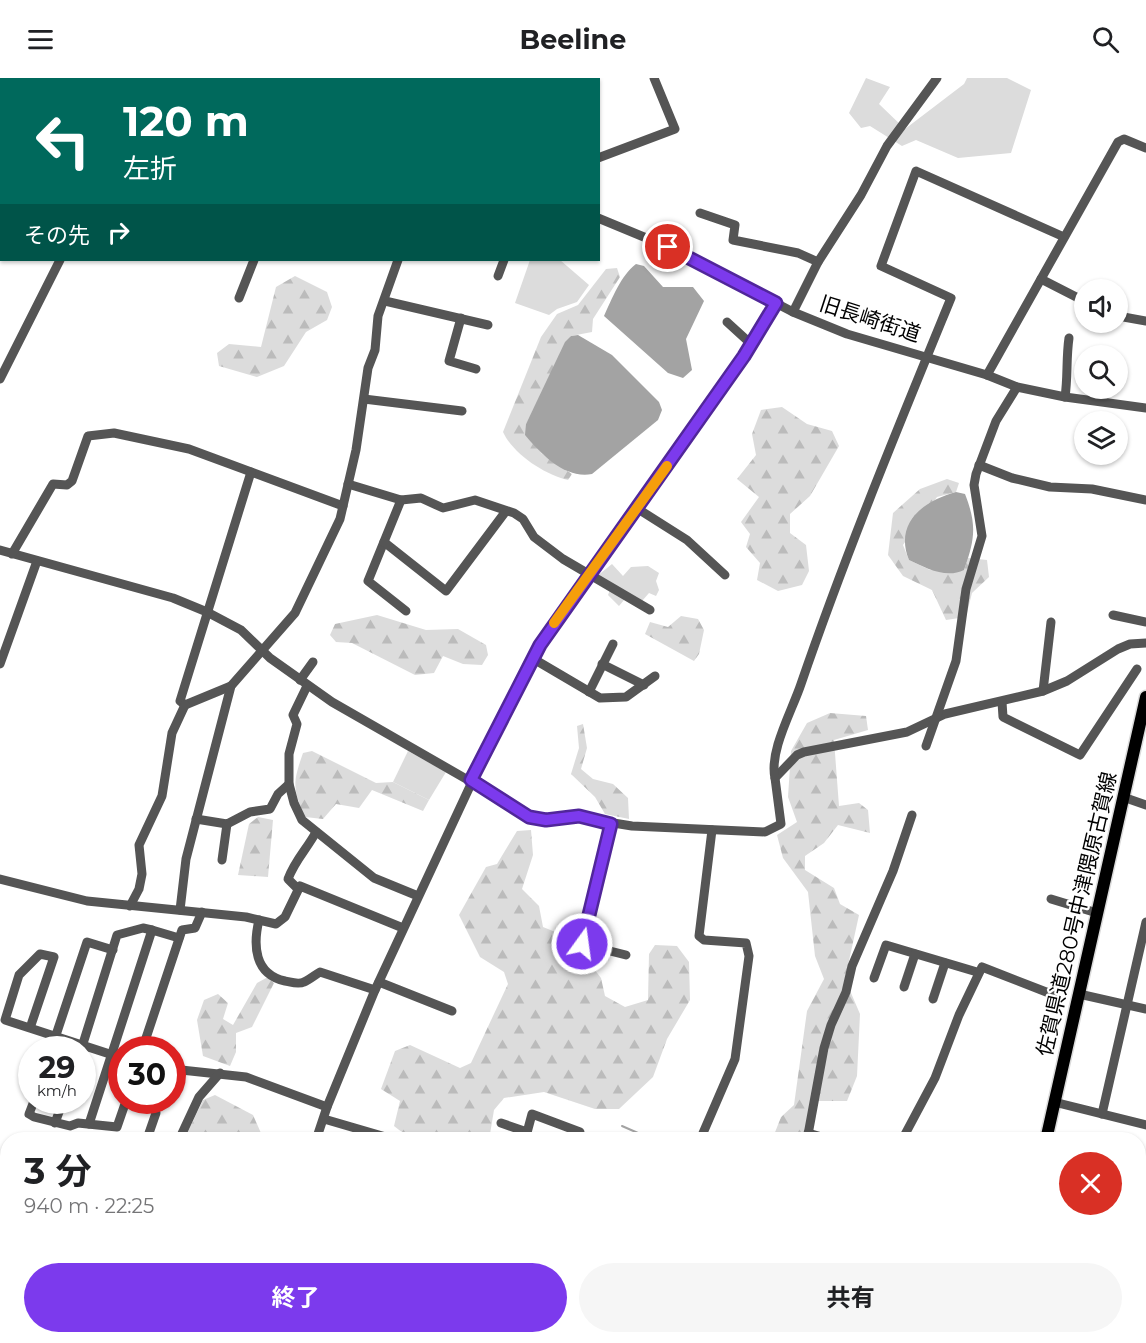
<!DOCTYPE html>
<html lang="ja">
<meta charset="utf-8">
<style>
:root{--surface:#fff;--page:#f6f6f6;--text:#202124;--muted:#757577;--accent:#7c3aed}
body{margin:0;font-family:Montserrat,"Noto Sans JP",sans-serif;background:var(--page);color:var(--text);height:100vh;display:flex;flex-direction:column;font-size:22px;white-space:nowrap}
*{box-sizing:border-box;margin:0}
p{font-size:20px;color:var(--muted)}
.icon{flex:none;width:33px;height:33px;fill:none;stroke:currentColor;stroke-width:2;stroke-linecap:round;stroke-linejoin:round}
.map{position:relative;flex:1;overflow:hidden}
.panel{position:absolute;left:0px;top:1054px;width:1146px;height:212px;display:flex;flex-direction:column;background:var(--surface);border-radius:24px 24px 0 0;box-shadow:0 2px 4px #0004}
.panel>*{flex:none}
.top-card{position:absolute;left:0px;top:0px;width:600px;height:183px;box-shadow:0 2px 4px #0004;background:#00695c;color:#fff;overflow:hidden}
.fabs{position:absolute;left:1074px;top:201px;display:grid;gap:12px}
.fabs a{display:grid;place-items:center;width:54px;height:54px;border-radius:50%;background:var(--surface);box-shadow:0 2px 4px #0004;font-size:30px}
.speed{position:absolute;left:18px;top:958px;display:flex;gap:12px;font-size:30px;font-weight:700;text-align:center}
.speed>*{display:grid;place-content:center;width:78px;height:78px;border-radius:50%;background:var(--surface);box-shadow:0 2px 4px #0004;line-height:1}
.speed small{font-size:15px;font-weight:400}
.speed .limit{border:9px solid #d22;background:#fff;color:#111}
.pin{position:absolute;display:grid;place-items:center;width:51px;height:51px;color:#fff;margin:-26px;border:3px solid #fff;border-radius:50%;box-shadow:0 2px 6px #0007}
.me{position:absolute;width:66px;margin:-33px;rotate:14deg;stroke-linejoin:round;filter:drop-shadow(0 0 4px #0008)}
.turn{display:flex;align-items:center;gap:21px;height:126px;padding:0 24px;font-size:27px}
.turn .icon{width:78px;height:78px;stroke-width:2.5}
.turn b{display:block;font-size:42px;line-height:51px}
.then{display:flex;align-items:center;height:57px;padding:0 24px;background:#0003;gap:12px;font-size:22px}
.round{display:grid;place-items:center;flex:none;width:63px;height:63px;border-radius:32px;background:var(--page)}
.head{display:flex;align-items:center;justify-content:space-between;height:102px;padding:0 24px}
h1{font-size:36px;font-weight:700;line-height:45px}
.primary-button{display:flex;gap:12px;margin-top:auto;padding:12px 24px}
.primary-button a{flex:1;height:69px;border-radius:36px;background:var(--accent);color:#fff;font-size:24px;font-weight:700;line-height:69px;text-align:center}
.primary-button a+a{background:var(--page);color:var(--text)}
header{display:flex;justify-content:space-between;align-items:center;height:78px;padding:0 24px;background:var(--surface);font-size:27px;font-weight:700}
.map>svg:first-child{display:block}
.grass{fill:#dcdcdc}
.forest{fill:url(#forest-firs)}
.water{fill:#a3a3a3}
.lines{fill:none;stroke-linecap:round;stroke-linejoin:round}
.stream{stroke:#a3a3a3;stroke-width:2}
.major-casing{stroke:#dbdbdb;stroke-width:15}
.highway-casing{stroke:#dbdbdb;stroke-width:16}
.minor{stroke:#555;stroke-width:9}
.major{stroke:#000;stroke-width:12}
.highway{stroke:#000;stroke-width:14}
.route-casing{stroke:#51269a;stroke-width:15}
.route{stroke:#7c3aed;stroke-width:10}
.slow{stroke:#f59e0b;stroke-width:10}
.labels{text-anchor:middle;stroke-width:4.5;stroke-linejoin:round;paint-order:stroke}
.street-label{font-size:21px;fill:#000;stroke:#fff}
</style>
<header><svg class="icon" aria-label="menu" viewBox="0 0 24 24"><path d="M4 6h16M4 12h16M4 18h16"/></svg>Beeline<svg class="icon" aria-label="search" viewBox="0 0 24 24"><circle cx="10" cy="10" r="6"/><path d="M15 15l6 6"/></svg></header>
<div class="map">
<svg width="1146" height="1265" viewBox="0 0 1146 1265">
<defs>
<pattern id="forest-firs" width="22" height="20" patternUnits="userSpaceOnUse" patternTransform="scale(1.5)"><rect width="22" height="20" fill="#dcdcdc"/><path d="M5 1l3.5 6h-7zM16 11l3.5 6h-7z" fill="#bbb"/></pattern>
</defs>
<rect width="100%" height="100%" fill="#fff"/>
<g class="grass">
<polygon points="866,0 890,9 879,26 905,51 964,6 967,0 1007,0 1031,12 1011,75 958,80 916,62 902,68 870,48 861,50 849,35"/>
<polygon points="530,182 560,182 589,207 577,224 557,231 549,237 515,225"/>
<polygon points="612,486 623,498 631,489 648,488 659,495 656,503 659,512 656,518 649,515 642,523 629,516 619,528 608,517 612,507 596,499"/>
<polygon points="408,673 446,694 429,722 393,704"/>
<polygon points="74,1054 120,1057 119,1062 73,1062"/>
</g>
<g class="forest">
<path d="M 617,190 L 620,199 L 593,241 L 592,254 L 571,258 L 526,346 L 541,375 L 572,396 L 568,402 C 545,397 513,376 503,354 L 541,259 L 557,236 L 578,227 L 606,191 Z"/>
<polygon points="295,198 327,214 332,229 327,242 306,254 284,288 257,299 219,288 217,275 229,266 261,269 276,209"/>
<polygon points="782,329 807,346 832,353 839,368 810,418 790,436 790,455 806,467 809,493 802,507 778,513 757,502 760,485 746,469 750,456 741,444 759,419 737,401 756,377 752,356 761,332"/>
<polygon points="947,401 959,405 956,414 937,419 903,467 909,482 930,492 964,492 968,480 987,482 989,499 972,515 966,539 946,542 932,512 903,498 888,477 893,435 920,411"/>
<polygon points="377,537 426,552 458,551 486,567 488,577 482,587 463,586 443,578 434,595 415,597 352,565 336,564 330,557 335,546"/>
<polygon points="681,538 698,541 704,552 699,576 694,583 645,556 650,544 668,549"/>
<polygon points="830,635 866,638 868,652 834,662 839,728 859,725 868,732 870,755 838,747 824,765 805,778 805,792 834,810 840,826 859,837 845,901 860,936 857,998 847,1023 816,1023 810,1059 815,1062 772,1062 781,1039 794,1027 807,933 824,901 815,878 808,814 783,780 777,757 797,744 788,719 791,673 807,645"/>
<polygon points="583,646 587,670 581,691 593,701 613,706 628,720 629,741 605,736 595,719 571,696 579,670 577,648"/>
<path d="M 312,673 L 376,705 L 393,704 L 429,722 L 423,733 L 372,712 L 359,730 L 336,726 L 323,741 L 305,739 C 292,710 293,704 303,675 Z"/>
<polygon points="258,739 273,742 268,799 238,797 249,746"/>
<path d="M 531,752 L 533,777 L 522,811 L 539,828 L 543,849 L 570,860 L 601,900 L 605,918 L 625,929 L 648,922 L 649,876 L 655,867 L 677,868 L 689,884 L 690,922 L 667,961 L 653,999 L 619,1031 L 595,1031 L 544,1014 L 504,1020 L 494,1032 L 489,1062 C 458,1062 418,1070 394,1048 L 400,1023 L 381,1011 L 395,973 L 410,967 L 460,990 L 471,985 L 508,906 L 504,894 L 480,879 L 459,837 L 486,789 L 497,786 L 517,753 Z"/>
<polygon points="268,899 274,905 252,949 236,955 236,974 230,988 203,978 197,942 204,922 218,916 228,925 223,941 233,947 257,905"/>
<polygon points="215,1017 253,1037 264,1062 184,1062 203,1022"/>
<polygon points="285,1258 339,1259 341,1265 284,1265"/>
<polygon points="124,1259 238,1259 238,1265 123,1265"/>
</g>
<g class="water">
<path d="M 636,186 L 644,188 L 663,209 L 693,209 L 704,223 L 686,261 L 692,292 L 683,300 L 668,295 L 604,238 C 612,221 621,197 636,186 Z"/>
<path d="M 578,257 L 612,277 L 659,324 L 662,332 L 658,342 L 592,396 C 565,401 542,377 525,357 L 526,346 L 565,264 L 571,258 Z"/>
<path d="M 956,414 L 965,416 C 977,447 975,461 964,492 C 946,501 926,490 909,482 C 894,445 923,423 956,414 Z"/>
<polygon points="339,1259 385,1259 385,1265 341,1265"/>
</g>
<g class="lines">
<g class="stream">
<polyline points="373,2 373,0"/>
<polyline points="0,43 2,42"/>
<polyline points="622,1048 654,1062"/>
<polyline points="629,1265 634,1258"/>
</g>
<defs>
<g id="major">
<polyline points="1046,1062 1146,619"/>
<polyline points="998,1265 1000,1258"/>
</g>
<g id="highway">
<polyline points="89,2 109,0"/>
<polyline points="0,7 2,7"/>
</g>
</defs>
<use href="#major" class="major-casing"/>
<use href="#highway" class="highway-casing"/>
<g class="minor">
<polyline points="149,2 150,0"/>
<polyline points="437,2 438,0"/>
<polyline points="464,2 465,0"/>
<polyline points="0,51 2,51"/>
<polyline points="598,80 675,51 654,0"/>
<polyline points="700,135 735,147 733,162 798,175 818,184"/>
<polyline points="598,140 668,169 793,234 847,256 987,297 1017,309 1065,319 1146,330"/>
<polyline points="498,198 504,182"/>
<polyline points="1041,201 1084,223"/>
<polyline points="239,220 254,182"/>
<polyline points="385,223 488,247"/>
<polyline points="793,234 818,184 861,117 887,68 937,0"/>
<polyline points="1118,238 1146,243"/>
<polyline points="461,240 449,283 476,291"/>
<polyline points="727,244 750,265"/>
<polyline points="987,297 1118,64 1124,61 1146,70"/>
<polyline points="0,301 60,182"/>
<path d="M 1065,319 C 1068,299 1066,280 1069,260"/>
<polyline points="364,321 462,333"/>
<polyline points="979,387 1012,400 1050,409 1092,411 1146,422"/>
<polyline points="348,406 401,422 421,420 443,430 475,422 514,435 523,441 534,459 563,481 650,532"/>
<polyline points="401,422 368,503 406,533"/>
<polyline points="638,431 687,462 725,497"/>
<polyline points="384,464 446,513 506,433"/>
<polyline points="0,472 173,520 207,534 241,552 270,580 332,624 536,741 570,738 632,748 765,754 781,746 775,700 797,677 804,674 907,654 945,636 1043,613 1067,603 1118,571 1130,566 1146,565"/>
<polyline points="12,476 53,406 67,407 72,403 88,358 114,355 189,371 343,428"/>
<polyline points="1113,537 1146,544"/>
<polyline points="532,580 600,620 626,619 655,598"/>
<polyline points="0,586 37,483"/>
<polyline points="602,586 644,607"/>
<polyline points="300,602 313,584"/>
<polyline points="231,608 185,627 180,623 251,394"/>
<polyline points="307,608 293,637 297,646 289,676 289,706 294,725 302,742 374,800 418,818"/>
<polyline points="1043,613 1051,544"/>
<polyline points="589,614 613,566"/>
<polyline points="1002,624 1003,639 1080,677 1137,591"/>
<polyline points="926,668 956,583 966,511 982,458 974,407 976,396 996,343 1017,309"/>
<path d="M 775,700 C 769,673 792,633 801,606 C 846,475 899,347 951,220 L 881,188 L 916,93 L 1064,159"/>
<polyline points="1123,719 1146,727"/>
<polyline points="196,741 227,746 250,734 270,731 278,716 289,706"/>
<polyline points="611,746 582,866 626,877"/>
<polyline points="222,782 227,746"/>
<polyline points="0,801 87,823 246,839 276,846 285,839 300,808 403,850"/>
<path d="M 297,810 L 288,801 C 295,782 307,771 316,754"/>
<polyline points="1051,821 1097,835"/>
<polyline points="130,828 139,811 142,796 139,767 162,718 172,655 185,627"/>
<polyline points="180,832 186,781 231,608 295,535 340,441 356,372 368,290 375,272 378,238 398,182"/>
<path d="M 259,842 C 253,867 254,896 285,903 C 291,904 298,907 304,904 C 309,902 315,897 320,894 L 375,912"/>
<polyline points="874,900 886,867 977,894"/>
<polyline points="379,904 452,933"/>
<polyline points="904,909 915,876"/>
<polyline points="1079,916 1146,931"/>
<polyline points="933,921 945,885"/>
<polyline points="30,950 54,879 40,876 19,897 5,942 122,980"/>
<polyline points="51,972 87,864 113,872"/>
<polyline points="81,972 117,857 143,850 152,852"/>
<polyline points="142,972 182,852 195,850 202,834"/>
<polyline points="172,991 246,999 327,1029"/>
<polyline points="34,1023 29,1036 34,1039 70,1048 78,1045 117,1049 126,1023"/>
<polyline points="1054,1024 1146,1047"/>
<polyline points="156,1035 148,1058 159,1062"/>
<polyline points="1102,1036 1146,844"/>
<polyline points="324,1041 396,1062"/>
<polyline points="55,1045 63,1023"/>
<polyline points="501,1045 527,1054"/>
<polyline points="89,1046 152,852 179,860"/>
<polyline points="808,1055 832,1062"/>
<polyline points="179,1062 199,1019 220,995"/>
<polyline points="316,1062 327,1029 375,912 520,601 562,534 638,431 744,278 776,224"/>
<polyline points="525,1062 532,1036 580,1054"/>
<polyline points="700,1062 735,981 749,878 746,865 704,862 699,858 712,752"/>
<polyline points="807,1062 824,970 831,947 846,914 852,888 893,793 912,737"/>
<polyline points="902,1062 935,1000 959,937 982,889 1054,917"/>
<polyline points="462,1258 479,1265"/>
<polyline points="903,1258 931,1265"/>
<polyline points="280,1265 281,1258"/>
<polyline points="429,1265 432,1258"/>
<polyline points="544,1265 547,1258"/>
<polyline points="621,1265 626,1258"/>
<polyline points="723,1265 728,1258"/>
<polyline points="1042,1265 1044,1258"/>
<polyline points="1086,1265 1088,1258"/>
<polyline points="1129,1265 1131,1258"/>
</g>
<use href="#major" class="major"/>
<use href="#highway" class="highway"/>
</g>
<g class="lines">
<defs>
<polyline id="route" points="582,866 611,746 579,738 546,742 529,739 471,702 540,567 744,278 776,225 668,169"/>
</defs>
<use href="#route" class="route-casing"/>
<use href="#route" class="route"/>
<polyline class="slow" points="554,545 667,388"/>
</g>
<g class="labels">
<g class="street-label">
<text transform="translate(870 241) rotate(18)" y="7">旧長崎街道</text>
<text transform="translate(1077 836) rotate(-77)" y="7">佐賀県道280号中津隈原古賀線</text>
</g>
</g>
</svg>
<div class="fabs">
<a><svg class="icon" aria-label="sound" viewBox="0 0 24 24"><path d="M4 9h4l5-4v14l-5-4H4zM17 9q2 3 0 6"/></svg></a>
<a><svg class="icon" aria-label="search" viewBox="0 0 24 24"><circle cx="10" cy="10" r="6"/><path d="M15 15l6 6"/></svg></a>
<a><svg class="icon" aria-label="layers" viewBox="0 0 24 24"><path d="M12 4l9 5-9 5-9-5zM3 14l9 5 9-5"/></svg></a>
</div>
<div class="speed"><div>29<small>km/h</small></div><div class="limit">30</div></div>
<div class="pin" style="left:668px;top:169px;background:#d93025"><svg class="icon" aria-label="arrive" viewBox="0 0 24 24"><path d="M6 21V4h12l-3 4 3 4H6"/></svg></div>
<svg class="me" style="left:582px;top:866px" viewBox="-20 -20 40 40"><circle r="17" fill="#7c3aed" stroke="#fff" stroke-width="3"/><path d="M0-11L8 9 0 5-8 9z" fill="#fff"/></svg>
<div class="top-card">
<div class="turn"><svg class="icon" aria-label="left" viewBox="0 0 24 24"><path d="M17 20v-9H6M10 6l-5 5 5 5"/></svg><div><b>120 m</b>左折</div></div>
<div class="then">その先<svg class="icon" aria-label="right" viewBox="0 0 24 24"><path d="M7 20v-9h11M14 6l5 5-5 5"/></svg></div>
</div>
<section class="panel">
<div class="head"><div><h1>3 分</h1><p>940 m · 22:25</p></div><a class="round" style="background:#d93025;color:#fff"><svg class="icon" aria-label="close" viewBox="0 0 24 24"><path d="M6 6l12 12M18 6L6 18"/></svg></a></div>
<div class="primary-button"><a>終了</a><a>共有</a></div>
</section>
</div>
